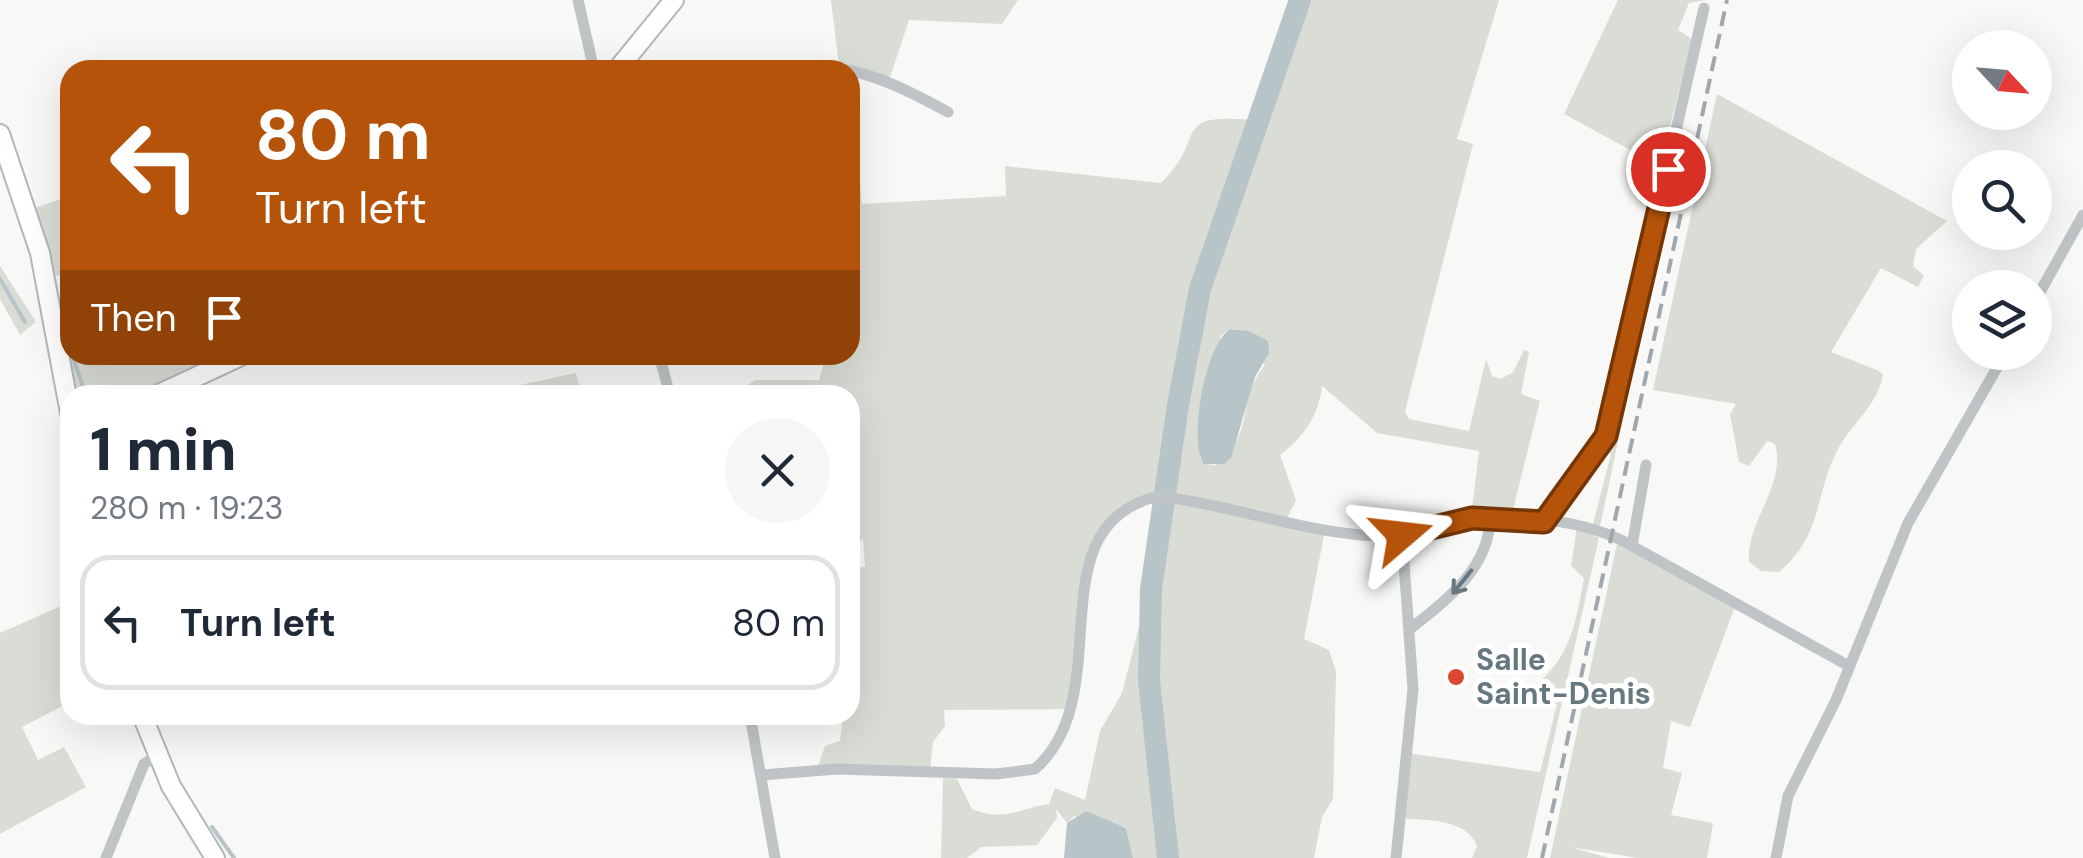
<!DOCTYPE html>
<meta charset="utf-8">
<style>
:root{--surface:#fff;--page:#f6f6f7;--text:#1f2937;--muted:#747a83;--line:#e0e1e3}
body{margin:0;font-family:"DM Sans",sans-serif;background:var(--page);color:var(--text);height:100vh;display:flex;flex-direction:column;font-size:38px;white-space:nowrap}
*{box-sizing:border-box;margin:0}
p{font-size:32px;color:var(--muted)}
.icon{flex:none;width:55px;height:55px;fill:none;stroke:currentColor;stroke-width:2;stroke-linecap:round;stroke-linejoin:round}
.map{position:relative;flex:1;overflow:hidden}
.drawer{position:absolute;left:60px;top:385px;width:800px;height:340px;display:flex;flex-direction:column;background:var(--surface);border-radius:30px;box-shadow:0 10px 40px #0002}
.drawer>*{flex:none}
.banner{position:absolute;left:60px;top:60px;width:800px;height:305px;border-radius:30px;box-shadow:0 10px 40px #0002;background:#b45309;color:#fff;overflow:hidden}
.needle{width:65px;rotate:116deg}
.tools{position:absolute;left:1952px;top:30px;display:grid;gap:20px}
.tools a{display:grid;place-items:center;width:100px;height:100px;border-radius:50%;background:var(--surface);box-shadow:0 10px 40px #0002;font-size:50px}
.pin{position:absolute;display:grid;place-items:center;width:85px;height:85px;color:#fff;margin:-42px;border:5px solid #fff;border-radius:50%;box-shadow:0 2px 10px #0007}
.me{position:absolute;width:110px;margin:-55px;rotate:73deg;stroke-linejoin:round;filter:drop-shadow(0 0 8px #0008)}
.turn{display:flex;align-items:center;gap:35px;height:210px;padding:0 30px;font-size:45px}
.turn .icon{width:130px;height:130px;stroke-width:2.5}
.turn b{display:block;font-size:70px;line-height:85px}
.then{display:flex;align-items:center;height:95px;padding:0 30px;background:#0003;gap:20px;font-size:38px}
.round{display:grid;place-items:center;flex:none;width:105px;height:105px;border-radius:52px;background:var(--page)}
.headline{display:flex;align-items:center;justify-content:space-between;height:170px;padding:0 30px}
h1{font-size:60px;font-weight:800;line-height:75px}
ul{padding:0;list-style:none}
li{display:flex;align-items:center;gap:30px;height:135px;margin:0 20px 15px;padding:0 10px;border:5px solid var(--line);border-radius:30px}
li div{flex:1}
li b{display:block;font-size:38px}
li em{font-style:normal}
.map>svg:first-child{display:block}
.green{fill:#d9ddd5;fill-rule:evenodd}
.water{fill:#b7c5c8}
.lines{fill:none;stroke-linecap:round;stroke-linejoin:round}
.stream{stroke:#b7c5c8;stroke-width:4}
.river{stroke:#b7c5c8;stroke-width:22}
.secondary-casing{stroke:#b2b9bc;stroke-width:22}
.street{stroke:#bfc5c7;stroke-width:11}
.secondary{stroke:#fff;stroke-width:18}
.rail{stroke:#9fa8ac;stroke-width:4;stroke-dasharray:15 8;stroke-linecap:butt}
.oneway{stroke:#65777f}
.route-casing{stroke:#753606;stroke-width:25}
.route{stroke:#b45309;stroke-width:18}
.poi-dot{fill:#dc4732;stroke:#fff;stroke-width:4}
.labels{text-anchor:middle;stroke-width:10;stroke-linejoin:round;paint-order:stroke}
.poi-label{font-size:30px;font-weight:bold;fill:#65777f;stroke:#fff;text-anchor:start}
</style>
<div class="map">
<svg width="2083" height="858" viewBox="0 0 2083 858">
<rect width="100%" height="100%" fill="#f8f8f6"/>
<g class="green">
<polygon points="831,0 1018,0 1002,24 909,20 889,80 839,66"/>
<path d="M 1300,0 L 1499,0 L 1457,139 L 1473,144 L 1405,411 L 1409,419 L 1469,431 L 1486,359 L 1492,376 L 1501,379 L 1513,372 L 1524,350 L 1529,352 L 1521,394 L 1540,401 L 1511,518 L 1471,518 L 1479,451 L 1377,433 L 1322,386 C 1319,415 1304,437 1280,455 L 1296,500 L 1285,522 L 1325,530 L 1304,639 L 1329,650 L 1336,672 L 1333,799 L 1322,817 L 1314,858 L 1133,858 L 1126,827 L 1074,816 L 1067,823 L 1056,809 L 1057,818 L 1037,845 L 981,847 L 967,858 L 941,858 L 943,778 L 957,779 L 972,809 C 1004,822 1018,809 1049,804 L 1055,788 L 1085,800 L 1100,731 L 1122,693 L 1140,623 L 1151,612 L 1166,498 L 1143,495 L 1094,546 L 1072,709 L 944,710 L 945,726 L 933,742 L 930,770 L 818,766 L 825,746 L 840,741 L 843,715 L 850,715 L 850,572 L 865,566 L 863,539 L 850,550 L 850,395 L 743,395 L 744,388 L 755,380 L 819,380 L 826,355 L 850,355 L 859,255 L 850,264 L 850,178 L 860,183 L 862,204 L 1006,196 L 1005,166 L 1161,183 C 1210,137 1166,111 1259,121 ZM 1230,329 L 1237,329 L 1265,365 C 1236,400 1257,432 1216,465 L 1205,464 L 1200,458 L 1221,335 Z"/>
<polygon points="1618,0 1706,0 1689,3 1678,30 1692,39 1660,166 1564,114"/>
<path d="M 1717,94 L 1947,221 L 1916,249 L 1913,266 L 1924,276 L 1918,287 L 1881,268 L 1831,352 L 1877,370 L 1883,374 C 1879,403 1853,423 1839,447 C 1814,493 1824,534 1779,572 L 1761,571 L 1749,562 C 1746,521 1787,484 1775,444 L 1767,441 L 1749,466 L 1739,462 L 1730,414 L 1736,404 L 1653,390 Z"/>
<polygon points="1682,106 1683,138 1600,526 1593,524 1611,454 1601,451"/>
<polygon points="70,196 70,276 51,275 26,211"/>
<polygon points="0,266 36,322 20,335 0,299"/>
<polygon points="72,355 243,355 157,395 70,395 60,361"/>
<polygon points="576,373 581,394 577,395 473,395"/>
<path d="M 1577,526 L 1599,538 L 1527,858 L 1472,858 L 1477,846 C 1467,818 1427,821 1402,818 L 1407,753 L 1540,772 L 1557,704 L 1527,690 C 1569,666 1576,622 1584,578 L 1571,566 Z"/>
<polygon points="1617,544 1632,546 1736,604 1690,727 1671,721 1663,768 1682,773 1671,815 1713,823 1707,858 1638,858 1570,847 1609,858 1550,858"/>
<polygon points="70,602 70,702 22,727 38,760 64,747 86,787 0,834 0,633"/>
</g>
<g class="water">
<path d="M 1230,329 L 1249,331 L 1268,341 L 1269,353 L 1255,377 L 1231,458 L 1224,464 L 1204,464 C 1188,441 1205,345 1230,329 Z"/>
<polygon points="1086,811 1126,828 1133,858 1064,858 1067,823"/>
</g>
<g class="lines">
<g class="stream">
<polyline points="0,279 25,322"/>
<polyline points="70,349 70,350"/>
<polyline points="72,355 86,395"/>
<polyline points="212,827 234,858"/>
</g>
<polyline class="river" points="1168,858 1149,680 1151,589 1178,405 1200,289 1300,0"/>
<defs>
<g id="secondary">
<polyline points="617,70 674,0"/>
<polyline points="0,134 40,253 70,413"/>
<polyline points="157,395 243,355"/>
<polyline points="142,715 171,786 215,858"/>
</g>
</defs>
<use href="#secondary" class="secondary-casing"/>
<g class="street">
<polyline points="578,0 594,70"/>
<path d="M 778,70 C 844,58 891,81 948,112"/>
<polyline points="2035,301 2083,215"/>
<polyline points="659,355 670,395"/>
<polyline points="1544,522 1606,436 1704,8"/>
<polyline points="1632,546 1646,465"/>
<path d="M 1410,629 C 1445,601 1489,569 1490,519"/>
<polyline points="750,715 775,858"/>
<path d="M 761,775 L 837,769 L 996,774 L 1035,769 C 1121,693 1032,527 1158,496 C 1227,504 1292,529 1361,535 C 1394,538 1419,525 1451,520 C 1505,513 1574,517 1623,541 L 1849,666"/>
<polyline points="106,858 144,764 156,756"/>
<polyline points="1396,858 1413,689 1402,535"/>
<polyline points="1776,858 1788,796 1836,700 1908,523 2006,352"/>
</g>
<use href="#secondary" class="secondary"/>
<polyline class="rail" points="1542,858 1727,0"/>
</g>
<defs><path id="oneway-shaft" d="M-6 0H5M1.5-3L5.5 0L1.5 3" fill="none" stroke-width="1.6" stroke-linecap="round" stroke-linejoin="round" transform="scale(2.5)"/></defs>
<use class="oneway" href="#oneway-shaft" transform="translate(1462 582) rotate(129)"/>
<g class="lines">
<defs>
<polyline id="route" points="1402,535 1472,518 1544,522 1606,436 1668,169"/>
</defs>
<use href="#route" class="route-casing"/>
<use href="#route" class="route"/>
</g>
<circle class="poi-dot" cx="1456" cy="677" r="10"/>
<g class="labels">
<g class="poi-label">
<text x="1476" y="670">Salle<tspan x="1476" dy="34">Saint-Denis</tspan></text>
</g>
</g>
</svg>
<div class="tools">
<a><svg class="needle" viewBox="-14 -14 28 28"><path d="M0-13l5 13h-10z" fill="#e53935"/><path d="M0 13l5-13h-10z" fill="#747a83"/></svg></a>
<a><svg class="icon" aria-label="search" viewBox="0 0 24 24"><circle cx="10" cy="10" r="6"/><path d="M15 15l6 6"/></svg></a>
<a><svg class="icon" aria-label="layers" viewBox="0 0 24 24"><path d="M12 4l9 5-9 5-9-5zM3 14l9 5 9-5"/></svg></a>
</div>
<div class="pin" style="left:1668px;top:169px;background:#d93025"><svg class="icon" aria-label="arrive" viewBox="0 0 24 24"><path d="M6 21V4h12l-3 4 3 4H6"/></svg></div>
<svg class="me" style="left:1402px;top:535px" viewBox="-20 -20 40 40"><path d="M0-17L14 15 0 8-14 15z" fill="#b45309" stroke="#fff" stroke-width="4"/></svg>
<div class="banner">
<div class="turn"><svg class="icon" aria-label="left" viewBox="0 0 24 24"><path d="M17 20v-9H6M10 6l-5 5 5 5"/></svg><div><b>80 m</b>Turn left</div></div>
<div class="then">Then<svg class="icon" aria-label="arrive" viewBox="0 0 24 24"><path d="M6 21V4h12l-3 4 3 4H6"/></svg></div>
</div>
<section class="drawer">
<div class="headline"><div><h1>1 min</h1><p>280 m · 19:23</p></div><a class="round"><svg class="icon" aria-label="close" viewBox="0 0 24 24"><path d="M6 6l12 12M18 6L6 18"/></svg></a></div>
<ul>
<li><svg class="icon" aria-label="left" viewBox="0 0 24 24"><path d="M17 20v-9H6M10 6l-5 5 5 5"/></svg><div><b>Turn left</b></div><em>80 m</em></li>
</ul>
</section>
</div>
